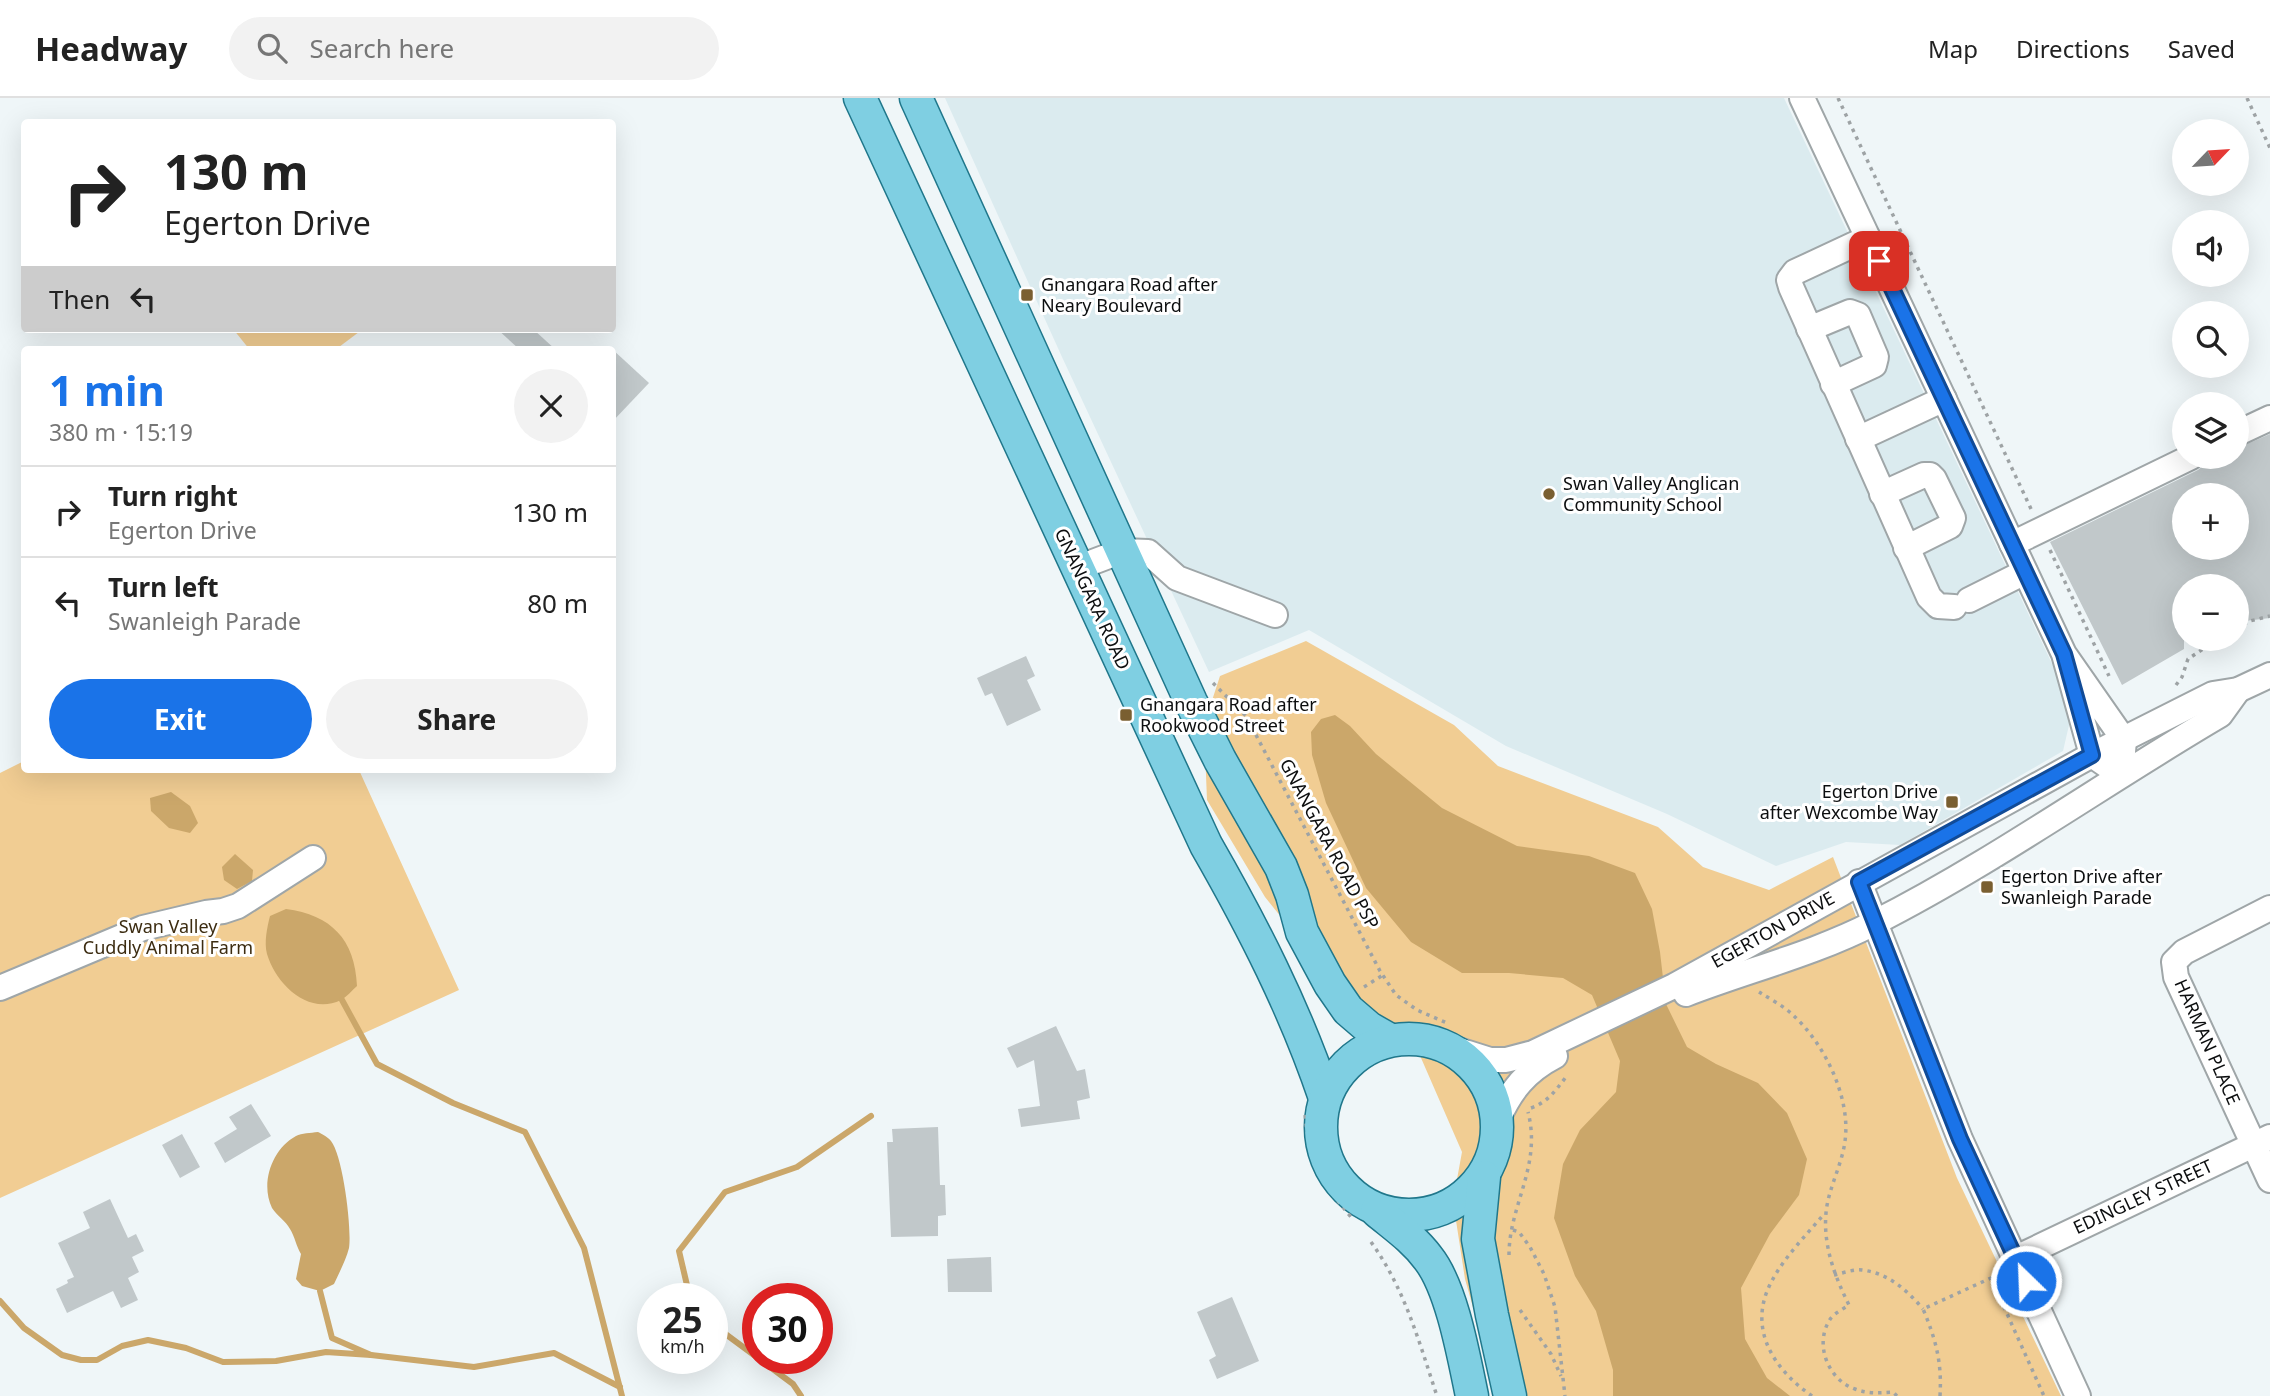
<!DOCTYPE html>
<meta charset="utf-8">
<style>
:root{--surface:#fff;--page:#f2f2f2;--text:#222;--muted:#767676;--line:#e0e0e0;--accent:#1a73e8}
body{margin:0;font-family:"Noto Sans",sans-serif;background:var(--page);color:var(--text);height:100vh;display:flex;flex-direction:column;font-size:26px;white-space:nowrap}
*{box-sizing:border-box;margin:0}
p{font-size:23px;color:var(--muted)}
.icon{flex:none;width:38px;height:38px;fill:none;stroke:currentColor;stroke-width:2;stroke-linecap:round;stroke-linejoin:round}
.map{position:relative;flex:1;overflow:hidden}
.drawer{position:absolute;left:21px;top:248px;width:595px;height:427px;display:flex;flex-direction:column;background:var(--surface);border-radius:7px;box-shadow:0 7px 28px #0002}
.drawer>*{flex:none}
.banner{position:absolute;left:21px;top:21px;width:595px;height:214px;border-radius:7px;box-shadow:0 7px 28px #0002;background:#fff;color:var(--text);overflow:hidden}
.needle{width:46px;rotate:65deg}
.tools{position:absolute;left:2172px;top:21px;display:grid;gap:14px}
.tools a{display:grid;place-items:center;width:77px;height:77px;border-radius:50%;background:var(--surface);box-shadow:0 7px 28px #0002;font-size:35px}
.speed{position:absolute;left:637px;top:1185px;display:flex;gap:14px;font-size:35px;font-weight:700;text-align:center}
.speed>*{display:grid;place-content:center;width:91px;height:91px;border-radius:50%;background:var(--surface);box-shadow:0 7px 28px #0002;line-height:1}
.speed small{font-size:18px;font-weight:400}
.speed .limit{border:10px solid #d22;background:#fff;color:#111}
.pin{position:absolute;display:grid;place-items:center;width:60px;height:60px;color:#fff;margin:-30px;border-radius:14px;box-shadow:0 4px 10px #0006}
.me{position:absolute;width:77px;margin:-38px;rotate:336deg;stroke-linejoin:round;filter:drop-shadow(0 0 5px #0008)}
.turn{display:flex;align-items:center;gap:24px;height:147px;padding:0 28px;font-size:32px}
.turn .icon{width:91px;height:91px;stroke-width:2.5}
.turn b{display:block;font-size:49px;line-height:60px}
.then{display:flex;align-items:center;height:66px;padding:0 28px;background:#0003;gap:14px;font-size:26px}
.round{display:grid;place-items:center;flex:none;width:74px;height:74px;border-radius:37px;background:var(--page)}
.summary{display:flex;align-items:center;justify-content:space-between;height:119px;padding:0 28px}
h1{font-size:42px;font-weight:700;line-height:52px;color:var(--accent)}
.button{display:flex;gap:14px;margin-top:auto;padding:14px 28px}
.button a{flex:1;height:80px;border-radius:42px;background:var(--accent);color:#fff;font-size:28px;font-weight:700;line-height:80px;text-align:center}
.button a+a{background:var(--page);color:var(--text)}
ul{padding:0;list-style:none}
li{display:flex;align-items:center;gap:21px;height:91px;padding:0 28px;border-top:2px solid var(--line)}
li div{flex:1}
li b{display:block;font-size:26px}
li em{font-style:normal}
header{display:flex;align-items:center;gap:42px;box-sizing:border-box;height:98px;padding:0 35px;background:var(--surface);border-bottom:2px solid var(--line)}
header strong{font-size:33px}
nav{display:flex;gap:38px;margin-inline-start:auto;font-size:24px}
.search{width:490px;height:63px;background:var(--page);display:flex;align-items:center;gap:18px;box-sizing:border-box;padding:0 24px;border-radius:38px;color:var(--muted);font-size:26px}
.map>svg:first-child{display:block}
.built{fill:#dbebef}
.green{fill:#f1cd93}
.water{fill:#cba76a}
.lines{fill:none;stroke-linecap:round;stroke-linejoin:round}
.stream{stroke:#cba76a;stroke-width:6}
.building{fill:#c1c8ca;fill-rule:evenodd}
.minor-casing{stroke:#9fa6a8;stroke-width:28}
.major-casing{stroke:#20778b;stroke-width:35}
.path{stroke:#9ea3a5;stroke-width:3.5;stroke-dasharray:3.5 5;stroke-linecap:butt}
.minor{stroke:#fff;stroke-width:24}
.major{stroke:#7fcfe2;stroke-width:32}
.route-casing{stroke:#114b97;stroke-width:18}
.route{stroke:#1a73e8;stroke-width:12}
.poi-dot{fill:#7a5f31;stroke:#fff;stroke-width:2.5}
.labels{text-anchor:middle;stroke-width:6;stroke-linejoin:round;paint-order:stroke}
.poi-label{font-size:18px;fill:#0c0e0f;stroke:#fff;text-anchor:start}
.street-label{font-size:18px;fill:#0c0e0f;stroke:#fff}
.park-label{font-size:18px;fill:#3c2c11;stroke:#fff}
</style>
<header>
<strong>Headway</strong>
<div class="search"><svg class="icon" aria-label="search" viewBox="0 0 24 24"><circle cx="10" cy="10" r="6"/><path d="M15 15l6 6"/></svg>Search here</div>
<nav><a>Map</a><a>Directions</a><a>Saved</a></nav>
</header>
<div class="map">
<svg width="2270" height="1298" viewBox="0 0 2270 1298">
<rect width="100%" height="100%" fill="#eff6f8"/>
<polygon class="built" points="945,0 1784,0 2073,610 2063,653 1900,747 1846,744 1776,768 1667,716 1506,648 1309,532 1209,574 1062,259"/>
<g class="green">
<polygon points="233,231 363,231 335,252 250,252"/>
<polygon points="1306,543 1454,627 1498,668 1658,729 1703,769 1769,792 1833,759 1957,1080 2061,1298 1498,1298 1465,1181 1453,1103 1462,1054 1418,953 1389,942 1318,865 1265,799 1207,702 1204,627 1220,578"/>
<polygon points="24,663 24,672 359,672 459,892 0,1100 0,675"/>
</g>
<g class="water">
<polygon points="1335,617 1350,628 1376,656 1442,710 1517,748 1589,758 1635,775 1652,811 1660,854 1666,906 1687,949 1716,966 1758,985 1787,1015 1807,1061 1799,1097 1770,1136 1741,1190 1745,1241 1767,1280 1790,1298 1613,1298 1613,1272 1596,1213 1575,1178 1554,1120 1563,1066 1580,1032 1616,994 1620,963 1592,897 1563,880 1509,875 1462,875 1411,844 1366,790 1326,705 1312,657 1311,634 1321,621"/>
<polygon points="171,694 190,708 198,725 190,735 169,730 151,713 150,700"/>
<polygon points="235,756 253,772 252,783 237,791 224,782 222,769"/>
<path d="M 286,811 C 331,817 355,841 357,888 C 352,892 347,899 341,902 C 308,918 276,886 267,856 C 264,844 267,830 270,818 Z"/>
<path d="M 318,1034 C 322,1036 328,1039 331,1043 C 343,1058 352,1131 349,1150 C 346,1162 339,1175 334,1186 L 320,1193 L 302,1188 L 296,1181 L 301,1156 C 296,1148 295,1139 290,1131 C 286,1123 277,1118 272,1110 C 260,1085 272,1051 296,1038 C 302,1035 310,1035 318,1034 Z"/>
</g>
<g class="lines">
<g class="stream">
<polyline points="342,902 377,966 453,1005 525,1034 584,1150 622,1298"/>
<polyline points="320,1193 332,1240 371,1257 474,1269 554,1255 620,1289"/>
<polyline points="690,1200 679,1153 725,1094 797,1069 871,1018"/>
<polyline points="0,1203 24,1230 62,1257 81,1262 97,1262 122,1248 148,1242 186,1250 223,1264 276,1263 326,1254 371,1257"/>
<polyline points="712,1226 793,1286 801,1298"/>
</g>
</g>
<g class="building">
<polygon points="497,231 533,231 556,252 520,252"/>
<polygon points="612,251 649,285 612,324"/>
<path d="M 2270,336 L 2270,520 L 2236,524 L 2236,488 L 2184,488 L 2184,551 L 2122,587 L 2050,444 L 2198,372 L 2204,367 L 2206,359 L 2236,359 L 2236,351 ZM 2184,397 L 2236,397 L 2236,450 L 2184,450 Z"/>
<polygon points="1026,558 1035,578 1027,582 1041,612 1007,628 992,595 985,598 977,580"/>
<polygon points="1056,928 1077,973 1085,971 1090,1000 1077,1003 1080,1021 1021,1029 1018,1011 1040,1008 1034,962 1017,970 1007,950"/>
<polygon points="251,1006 271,1038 225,1065 214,1045 237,1031 229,1019"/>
<polygon points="938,1029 940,1087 945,1087 946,1117 938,1118 938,1138 891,1139 887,1044 893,1044 892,1031"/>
<polygon points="182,1036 200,1069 180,1080 162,1047"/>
<polygon points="110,1101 128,1140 136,1136 144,1153 132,1159 139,1174 128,1180 138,1202 121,1210 113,1193 67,1215 56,1191 68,1185 67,1182 74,1179 58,1145 90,1130 83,1114"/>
<polygon points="991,1159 992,1194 948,1194 947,1161"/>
<polygon points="1232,1199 1259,1263 1217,1281 1209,1262 1216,1258 1197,1214"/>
</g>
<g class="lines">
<defs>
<g id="minor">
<polyline points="1802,0 2064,556 2124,642 2121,677 2092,657 2064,556"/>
<polyline points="1868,140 1795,174 1789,182 1791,189 1929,499 1938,508 1954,509"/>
<polyline points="1809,231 1850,214 1858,217 1876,259 1874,267 1833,286"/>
<polyline points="2236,336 2270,320"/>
<polyline points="1858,341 1944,301"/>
<polyline points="1882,396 1924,377 1930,377 1934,381 1953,420 1950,428 1906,450"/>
<polyline points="2012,446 2191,359"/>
<polyline points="1077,470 1122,453 1148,454 1177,480 1275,517"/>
<polyline points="1969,502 2025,474"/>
<polyline points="1859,784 1960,1041 2078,1298"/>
<polyline points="2270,810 2184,854 2174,864 2176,879 2270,1082"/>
<polyline points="0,890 143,830 206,815 223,813 238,808 313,760"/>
<path d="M 1686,896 C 1748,872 1814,856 1874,825 C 1994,764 2104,685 2220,617 L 2238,592"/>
<polyline points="1449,949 1490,962 1506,962 1533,955 1674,888 2092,657 2213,596 2238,592 2270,577"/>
<path d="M 1498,1021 C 1511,992 1526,973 1555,958"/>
<polyline points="2016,1160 2270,1039"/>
</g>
<g id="major">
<path d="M 860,0 L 1206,747 C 1253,829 1295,911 1325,1000"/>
<polyline points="916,0 1191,604 1220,662 1281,769 1292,797 1302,834 1330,886 1348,912 1369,930 1390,942"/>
<circle cx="1409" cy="1029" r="88"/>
<polyline points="1484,1079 1478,1141 1492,1217 1510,1298"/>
<path d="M 1377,1113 C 1395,1128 1414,1141 1428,1160 C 1452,1190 1464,1260 1472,1298"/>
</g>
</defs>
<use href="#minor" class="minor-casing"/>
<use href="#major" class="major-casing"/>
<g class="path">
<polyline points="1838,0 2032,413"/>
<polyline points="2247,0 2270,50"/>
<polyline points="2050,452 2109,578"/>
<polyline points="2236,530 2250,523 2270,518"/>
<polyline points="1213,585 1246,618 1380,873 1396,897 1417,912 1447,925"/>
<polyline points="2176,587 2182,579 2188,561 2218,541"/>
<polyline points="1364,889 1383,877"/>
<path d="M 1759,894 C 1770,901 1784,908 1794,918 C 1825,947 1851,1000 1845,1043 C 1842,1067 1828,1091 1826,1115 C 1823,1148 1835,1179 1849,1207 C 1843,1211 1835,1215 1831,1220 C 1813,1245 1828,1282 1855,1291 C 1868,1296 1880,1295 1893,1294 L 1897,1298"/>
<path d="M 1531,1010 C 1548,1004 1555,993 1566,979"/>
<path d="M 1305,1017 C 1310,1067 1320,1082 1351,1119"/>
<polyline points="1513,1132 1519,1134 1530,1149 1544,1176 1555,1209 1565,1298"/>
<path d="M 1371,1144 C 1405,1191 1419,1244 1437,1298"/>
<path d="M 1509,1157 C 1509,1107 1542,1068 1528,1014"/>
<path d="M 1834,1177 C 1843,1175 1854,1171 1862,1172 C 1888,1175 1907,1192 1923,1211"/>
<polyline points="1520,1212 1551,1256 1561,1278"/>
<path d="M 1812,1298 C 1779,1275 1751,1239 1766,1196 C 1777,1166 1804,1140 1824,1116"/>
<path d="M 1940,1298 C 1942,1264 1936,1242 1923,1211 L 1991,1180 L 2044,1298"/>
</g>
<use href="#minor" class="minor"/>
<use href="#major" class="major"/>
</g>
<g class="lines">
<defs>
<polyline id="route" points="1879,163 2064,556 2092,657 1859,784 1960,1041 2026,1183"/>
</defs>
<use href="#route" class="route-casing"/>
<use href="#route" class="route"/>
</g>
<g class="poi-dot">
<rect x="1020" y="190" width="14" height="14" rx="3.5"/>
<circle cx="1549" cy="396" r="7"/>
<rect x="1119" y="610" width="14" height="14" rx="3.5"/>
<rect x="1945" y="697" width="14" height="14" rx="3.5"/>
<rect x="1980" y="782" width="14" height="14" rx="3.5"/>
</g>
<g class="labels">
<g class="poi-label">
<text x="1041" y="193">Gnangara Road after<tspan x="1041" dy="21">Neary Boulevard</tspan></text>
<text x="1563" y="392">Swan Valley Anglican<tspan x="1563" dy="21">Community School</tspan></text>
<text x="1140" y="613">Gnangara Road after<tspan x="1140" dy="21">Rookwood Street</tspan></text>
<text x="1938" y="700" text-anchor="end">Egerton Drive<tspan x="1938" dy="21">after Wexcombe Way</tspan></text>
<text x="2001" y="785">Egerton Drive after<tspan x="2001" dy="21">Swanleigh Parade</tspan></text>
</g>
<g class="street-label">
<text transform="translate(1092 501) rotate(65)" y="6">GNANGARA ROAD</text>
<text transform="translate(1329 746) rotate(62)" y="6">GNANGARA ROAD PSP</text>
<text transform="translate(1773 832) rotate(-29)" y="6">EGERTON DRIVE</text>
<text transform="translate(2207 944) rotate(66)" y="6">HARMAN PLACE</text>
<text transform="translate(2143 1099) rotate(-25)" y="6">EDINGLEY STREET</text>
</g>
<g class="park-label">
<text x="168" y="835">Swan Valley<tspan x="168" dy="21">Cuddly Animal Farm</tspan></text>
</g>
</g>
</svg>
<div class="tools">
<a><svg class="needle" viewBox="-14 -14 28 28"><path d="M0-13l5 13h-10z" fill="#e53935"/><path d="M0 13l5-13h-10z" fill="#767676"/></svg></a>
<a><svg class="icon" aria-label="sound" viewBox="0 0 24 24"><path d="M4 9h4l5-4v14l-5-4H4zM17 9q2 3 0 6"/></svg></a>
<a><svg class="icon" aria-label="search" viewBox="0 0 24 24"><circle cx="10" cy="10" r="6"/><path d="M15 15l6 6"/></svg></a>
<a><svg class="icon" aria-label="layers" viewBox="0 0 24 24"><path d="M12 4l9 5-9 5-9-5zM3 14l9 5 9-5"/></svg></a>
<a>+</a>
<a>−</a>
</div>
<div class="speed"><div>25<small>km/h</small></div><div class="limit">30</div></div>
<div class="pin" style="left:1879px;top:163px;background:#d93025"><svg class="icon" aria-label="arrive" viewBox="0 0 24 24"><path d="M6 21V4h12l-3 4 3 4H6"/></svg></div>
<svg class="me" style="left:2026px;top:1183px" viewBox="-20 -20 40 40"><circle r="17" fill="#1a73e8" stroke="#fff" stroke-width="3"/><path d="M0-11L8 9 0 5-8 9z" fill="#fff"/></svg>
<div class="banner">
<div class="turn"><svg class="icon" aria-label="right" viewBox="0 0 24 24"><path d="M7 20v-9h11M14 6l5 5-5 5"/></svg><div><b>130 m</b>Egerton Drive</div></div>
<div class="then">Then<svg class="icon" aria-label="left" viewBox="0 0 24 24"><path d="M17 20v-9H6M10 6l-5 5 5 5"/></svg></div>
</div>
<section class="drawer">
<div class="summary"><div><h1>1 min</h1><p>380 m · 15:19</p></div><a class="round"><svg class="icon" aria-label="close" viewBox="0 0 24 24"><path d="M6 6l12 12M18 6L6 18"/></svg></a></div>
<ul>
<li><svg class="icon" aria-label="right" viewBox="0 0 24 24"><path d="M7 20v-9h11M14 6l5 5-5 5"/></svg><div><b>Turn right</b><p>Egerton Drive</p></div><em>130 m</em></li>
<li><svg class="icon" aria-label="left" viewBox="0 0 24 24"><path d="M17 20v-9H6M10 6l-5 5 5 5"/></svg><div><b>Turn left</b><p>Swanleigh Parade</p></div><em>80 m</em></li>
</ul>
<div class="button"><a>Exit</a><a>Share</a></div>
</section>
</div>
